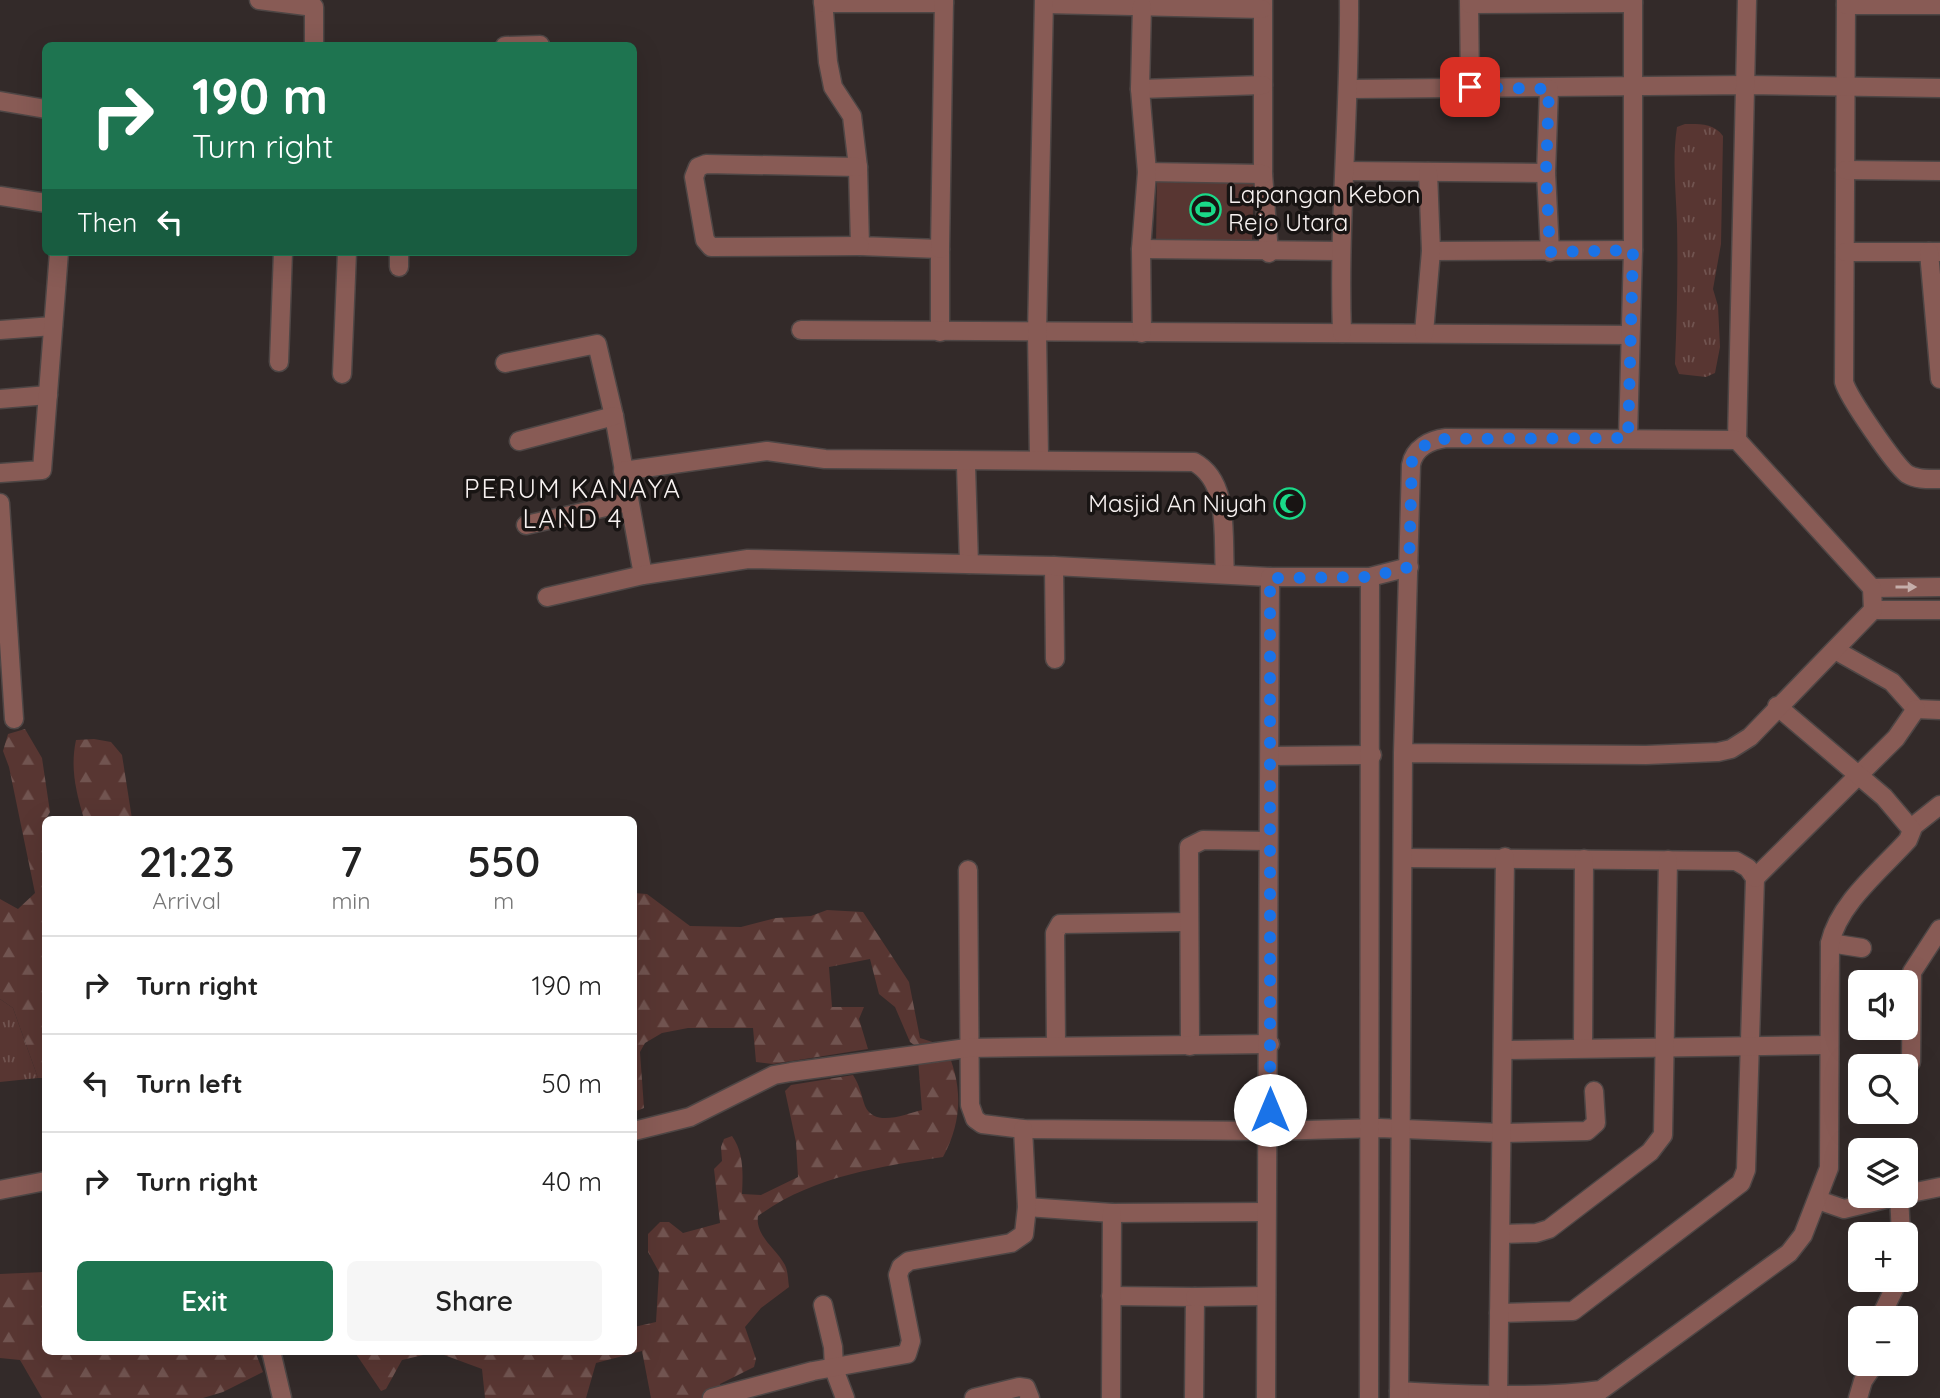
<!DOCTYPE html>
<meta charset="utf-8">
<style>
:root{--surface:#fff;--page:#f6f6f6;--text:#222;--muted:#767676;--line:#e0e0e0;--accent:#1e7450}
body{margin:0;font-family:Quicksand,sans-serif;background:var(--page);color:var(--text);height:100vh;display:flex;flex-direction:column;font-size:26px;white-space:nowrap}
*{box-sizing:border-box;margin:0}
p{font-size:23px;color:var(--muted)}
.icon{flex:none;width:38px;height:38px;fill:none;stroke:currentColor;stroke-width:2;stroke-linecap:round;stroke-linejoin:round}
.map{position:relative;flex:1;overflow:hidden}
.drawer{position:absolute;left:42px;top:816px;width:595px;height:539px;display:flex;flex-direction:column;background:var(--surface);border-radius:10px;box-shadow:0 7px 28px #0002}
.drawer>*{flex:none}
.top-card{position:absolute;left:42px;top:42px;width:595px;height:214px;border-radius:10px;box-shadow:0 7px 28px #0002;background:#1e7450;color:#fff;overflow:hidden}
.fabs{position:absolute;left:1848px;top:970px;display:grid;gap:14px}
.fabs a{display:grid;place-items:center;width:70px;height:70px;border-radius:10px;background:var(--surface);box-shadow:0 7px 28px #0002;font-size:35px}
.pin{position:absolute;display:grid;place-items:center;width:60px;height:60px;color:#fff;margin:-30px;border-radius:14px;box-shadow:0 4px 10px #0006}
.me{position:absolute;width:77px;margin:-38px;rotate:0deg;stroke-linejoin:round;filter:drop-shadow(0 0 5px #0008)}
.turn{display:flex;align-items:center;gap:24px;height:147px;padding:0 35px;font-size:32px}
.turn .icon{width:91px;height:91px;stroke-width:2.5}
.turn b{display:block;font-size:49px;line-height:60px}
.then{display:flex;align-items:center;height:66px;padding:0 35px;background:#0003;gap:14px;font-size:26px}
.eta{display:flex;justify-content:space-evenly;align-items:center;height:119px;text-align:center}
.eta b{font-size:42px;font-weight:600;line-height:49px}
.button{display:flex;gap:14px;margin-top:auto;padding:14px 35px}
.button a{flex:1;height:80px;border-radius:10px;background:var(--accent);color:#fff;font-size:28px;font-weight:600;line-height:80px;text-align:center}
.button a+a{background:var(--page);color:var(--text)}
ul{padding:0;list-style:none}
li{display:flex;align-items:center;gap:21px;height:98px;padding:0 35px;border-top:2px solid var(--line)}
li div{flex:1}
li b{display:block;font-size:26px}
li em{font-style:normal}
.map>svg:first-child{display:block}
.grass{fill:url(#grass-tufts)}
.forest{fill:url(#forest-firs)}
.pitch{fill:#583632}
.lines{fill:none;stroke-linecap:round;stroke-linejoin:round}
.minor-casing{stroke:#4e4645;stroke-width:21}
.minor{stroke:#885b55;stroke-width:18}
.oneway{fill:#c5aeaa}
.route{stroke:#1a73e8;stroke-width:12;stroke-dasharray:0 21.6}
.labels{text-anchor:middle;stroke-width:7;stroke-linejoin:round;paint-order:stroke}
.poi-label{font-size:24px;fill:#f7f1f0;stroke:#181413;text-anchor:start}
.neighbourhood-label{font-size:26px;letter-spacing:2px;fill:#f7f1f0;stroke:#181413}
</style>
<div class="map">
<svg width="1940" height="1398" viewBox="0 0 1940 1398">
<defs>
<pattern id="grass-tufts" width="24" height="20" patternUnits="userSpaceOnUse" patternTransform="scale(1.75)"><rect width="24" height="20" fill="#583632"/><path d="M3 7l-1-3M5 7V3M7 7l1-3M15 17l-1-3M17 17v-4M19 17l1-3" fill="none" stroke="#715450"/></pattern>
<pattern id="forest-firs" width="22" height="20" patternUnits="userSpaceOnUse" patternTransform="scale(1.75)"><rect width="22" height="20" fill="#583632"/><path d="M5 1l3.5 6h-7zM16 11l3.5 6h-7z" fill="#715450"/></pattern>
</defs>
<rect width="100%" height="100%" fill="#332a29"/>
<g class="grass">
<path d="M 1685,124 C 1699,124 1714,123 1723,136 L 1721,244 L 1713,289 L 1718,306 L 1720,347 L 1715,373 L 1706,377 L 1679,374 L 1675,364 C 1677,317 1678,270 1677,224 C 1676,191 1672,160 1677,127 Z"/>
<polygon points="0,999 13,1008 38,1078 0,1082"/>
</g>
<g class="forest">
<polygon points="25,729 42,758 50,812 46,819 45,828 46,1078 38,1078 13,1008 0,999 0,899 18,909 35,893 9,767 3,751 8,734"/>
<path d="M 94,739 L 111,742 L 122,755 L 132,819 L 84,819 C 76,792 70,768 76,740 Z"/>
<path d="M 634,893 L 647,894 L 690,926 L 741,927 L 776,918 L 811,916 L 827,910 L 863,912 L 909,982 L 920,1038 L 945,1046 C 963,1084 963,1120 943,1157 C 878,1167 813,1176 758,1216 C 755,1236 776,1248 785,1265 C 788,1271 788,1280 789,1287 L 761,1308 L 745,1327 L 756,1359 L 754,1367 L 720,1384 L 722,1398 L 651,1398 L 642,1351 L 596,1363 L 586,1398 L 485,1398 L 482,1369 L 436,1352 L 402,1360 L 386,1389 L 381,1391 L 354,1351 L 634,1351 L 634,1327 L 656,1322 L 659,1272 L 648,1252 L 648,1234 L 660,1222 L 669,1222 L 683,1233 L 720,1223 L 714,1169 L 722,1161 L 721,1147 L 724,1139 L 732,1136 C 744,1153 743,1173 742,1194 L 761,1195 L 798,1177 L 796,1142 L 785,1091 L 791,1085 L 853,1075 C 860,1086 861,1094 865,1106 C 875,1128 905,1114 922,1110 L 917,1047 L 910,1042 L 895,1007 L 879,994 L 870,959 L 829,967 L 832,1007 L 864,1007 L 859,1019 L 868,1049 L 773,1064 L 756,1062 L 753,1028 L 688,1028 L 662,1033 L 645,1043 L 640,1052 L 644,1108 L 634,1112 Z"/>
<polygon points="45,1272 46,1351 255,1351 263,1372 223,1392 203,1398 42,1398 20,1360 0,1358 0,1274"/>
</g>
<polygon class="pitch" points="1254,178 1252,240 1156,242 1157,179"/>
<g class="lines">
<defs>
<g id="minor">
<polyline points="259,0 314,7 314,46"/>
<polyline points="823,0 828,62 833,87 852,116 858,167 860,246 940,249 940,332"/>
<polyline points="1263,0 1263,174 1269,253"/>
<polyline points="1469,0 1470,87"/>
<path d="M 1846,0 L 1844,382 C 1848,397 1895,465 1907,474 C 1917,480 1929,479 1940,479"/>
<polyline points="823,3 944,3"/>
<polyline points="1045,4 1262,9"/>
<polyline points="1470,4 1633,3"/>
<polyline points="1846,5 1940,5"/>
<polyline points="505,46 540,45"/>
<polyline points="1140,89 1263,85"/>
<polyline points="1350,89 1747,85 1940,88"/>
<polyline points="1549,89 1546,173 1550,252"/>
<polyline points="0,101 46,109"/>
<polyline points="858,167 706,164 698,167 694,177 705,240 711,247 860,246"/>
<polyline points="1845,170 1940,171"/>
<polyline points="1345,171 1546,173"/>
<polyline points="1147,172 1263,174"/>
<polyline points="0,196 46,203"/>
<polyline points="940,249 944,0"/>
<polyline points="1141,249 1339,251"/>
<polyline points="1431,251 1633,250"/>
<polyline points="1845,252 1939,252"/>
<polyline points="1929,252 1940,379"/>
<polyline points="399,267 399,252"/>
<polyline points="0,330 53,326"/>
<polyline points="801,330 1630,335"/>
<polyline points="1142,333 1141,249 1147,172 1140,89 1142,6"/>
<path d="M 1342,333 C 1338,222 1350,111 1349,0"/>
<polyline points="1424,333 1431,251 1428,172"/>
<polyline points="279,362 283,252"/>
<polyline points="505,363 597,344 614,416 643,575"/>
<polyline points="342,374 347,252"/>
<polyline points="0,399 48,395"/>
<polyline points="1628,438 1633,250 1633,0"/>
<polyline points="1737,440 1747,0"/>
<polyline points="519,441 614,416"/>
<polyline points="1039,458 1037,334 1044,0"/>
<polyline points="966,466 969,564"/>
<path d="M 623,471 L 767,451 L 825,459 L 1194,462 C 1231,482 1222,537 1225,573"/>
<polyline points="0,473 42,470 59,252"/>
<polyline points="0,503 14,719"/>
<polyline points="526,525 628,502"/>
<polyline points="1054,566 1055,659"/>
<polyline points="1872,588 1940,587"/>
<polyline points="547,597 643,575 748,559 1054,566 1270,577 1370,577 1409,567"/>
<polyline points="1873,610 1940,610"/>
<polyline points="1835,650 1892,682 1916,709 1940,710"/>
<polyline points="1271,756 1372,755"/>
<polyline points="1911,828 1940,805"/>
<polyline points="1404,858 1736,861 1748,868 1755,878 1746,1170 1741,1183 1573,1311 1499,1313"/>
<polyline points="968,870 970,1105 975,1119 982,1124 1023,1129 1270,1131 1379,1128 1502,1133 1587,1131 1596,1123 1594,1091"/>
<polyline points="1755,878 1896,738 1916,709"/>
<polyline points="1830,943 1862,948"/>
<polyline points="1056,1045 1055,933 1060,924 1188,922"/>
<polyline points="1190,1046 1189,847 1203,840 1268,841"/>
<polyline points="1583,1047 1584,859"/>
<polyline points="1503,1050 1829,1045"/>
<polyline points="1911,1062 1912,972 1940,929"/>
<polyline points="634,1131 690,1117 774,1075 791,1072 967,1048 1270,1044"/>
<polyline points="0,1190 46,1181"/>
<polyline points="1906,1194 1940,1187"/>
<polyline points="1899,1196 1901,1234"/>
<polyline points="1818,1200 1844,1209 1902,1195"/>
<polyline points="1027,1207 1112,1213 1266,1212"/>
<polyline points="1501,1234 1536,1233 1549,1229 1650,1152 1663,1135 1668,860"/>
<polyline points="1111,1296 1195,1297 1194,1398"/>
<polyline points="1195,1297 1266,1296"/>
<polyline points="823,1305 833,1347 834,1369 845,1398"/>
<polyline points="1880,1318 1899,1279"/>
<polyline points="271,1351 282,1398"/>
<path d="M 1399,1391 C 1460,1395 1543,1398 1601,1390 L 1789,1253 L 1803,1235 L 1829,1168 L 1830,943 C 1839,903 1881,870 1908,840 L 1912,830 L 1884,797 L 1777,706"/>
<polyline points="712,1398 813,1371 907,1354 911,1341 898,1275 901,1267 909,1261 1011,1243 1024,1234 1027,1207 1023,1129"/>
<polyline points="974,1398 1019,1387 1026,1388 1030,1398"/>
<polyline points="1111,1398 1112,1213"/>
<polyline points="1266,1398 1270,577"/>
<polyline points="1369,1398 1370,577"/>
<path d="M 1399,1398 L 1403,753 L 1411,465 C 1414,448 1430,440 1446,438 L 1737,440 L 1872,588 L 1873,610 L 1750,737 L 1731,749 L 1718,752 L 1646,755 L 1403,753"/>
<polyline points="1498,1398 1505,857"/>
<polyline points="1858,1398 1863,1381 1875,1363"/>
</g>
</defs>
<use href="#minor" class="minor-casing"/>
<use href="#minor" class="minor"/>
</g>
<defs><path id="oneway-solid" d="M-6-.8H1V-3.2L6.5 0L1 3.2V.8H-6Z" transform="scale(1.75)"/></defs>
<use class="oneway" href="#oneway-solid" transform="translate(1906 587)"/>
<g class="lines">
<polyline class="route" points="1270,1110 1270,578 1370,577 1409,567 1412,459 1418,450 1435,439 1628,438 1633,250 1550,252 1546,173 1549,89 1470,87"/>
</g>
<defs>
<symbol id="stadium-ring" viewBox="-11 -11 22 22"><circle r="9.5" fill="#181413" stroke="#1ad988" stroke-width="1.5"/><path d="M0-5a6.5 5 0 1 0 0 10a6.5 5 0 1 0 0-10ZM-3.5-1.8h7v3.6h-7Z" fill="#1ad988"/></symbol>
<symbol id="mosque-ring" viewBox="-11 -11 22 22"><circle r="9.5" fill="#181413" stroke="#1ad988" stroke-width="1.5"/><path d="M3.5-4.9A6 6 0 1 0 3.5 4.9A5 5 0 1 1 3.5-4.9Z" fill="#1ad988"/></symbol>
</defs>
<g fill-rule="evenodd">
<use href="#stadium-ring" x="1188" y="192" width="35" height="35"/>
<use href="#mosque-ring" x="1272" y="486" width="35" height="35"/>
</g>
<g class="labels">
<g class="poi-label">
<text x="1228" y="203">Lapangan Kebon<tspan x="1228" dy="28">Rejo Utara</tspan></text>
<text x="1267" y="512" text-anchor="end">Masjid An Niyah</text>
</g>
<g class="neighbourhood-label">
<text x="573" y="498">PERUM KANAYA<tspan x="573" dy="30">LAND 4</tspan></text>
</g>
</g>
</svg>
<div class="fabs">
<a><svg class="icon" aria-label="sound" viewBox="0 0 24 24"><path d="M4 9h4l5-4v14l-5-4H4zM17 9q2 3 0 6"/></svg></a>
<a><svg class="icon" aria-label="search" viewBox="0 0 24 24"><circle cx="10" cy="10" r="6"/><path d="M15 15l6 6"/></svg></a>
<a><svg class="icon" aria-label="layers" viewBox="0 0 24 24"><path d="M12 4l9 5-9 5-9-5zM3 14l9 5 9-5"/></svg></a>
<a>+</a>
<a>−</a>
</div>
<div class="pin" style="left:1470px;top:87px;background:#d93025"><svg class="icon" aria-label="arrive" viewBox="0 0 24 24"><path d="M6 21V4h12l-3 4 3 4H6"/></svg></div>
<svg class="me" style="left:1270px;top:1110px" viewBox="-20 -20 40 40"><circle r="19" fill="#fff"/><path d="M0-13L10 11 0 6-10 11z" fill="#1a73e8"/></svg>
<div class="top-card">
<div class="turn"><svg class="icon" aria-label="right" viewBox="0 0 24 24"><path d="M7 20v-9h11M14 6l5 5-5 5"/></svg><div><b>190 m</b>Turn right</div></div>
<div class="then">Then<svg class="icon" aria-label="left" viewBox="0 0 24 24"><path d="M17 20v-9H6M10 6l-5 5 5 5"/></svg></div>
</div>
<section class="drawer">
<div class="eta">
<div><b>21:23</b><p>Arrival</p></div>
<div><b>7</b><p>min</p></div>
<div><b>550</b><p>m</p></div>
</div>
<ul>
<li><svg class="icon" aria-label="right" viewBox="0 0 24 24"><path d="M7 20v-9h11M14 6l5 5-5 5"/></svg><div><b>Turn right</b></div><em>190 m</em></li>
<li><svg class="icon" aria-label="left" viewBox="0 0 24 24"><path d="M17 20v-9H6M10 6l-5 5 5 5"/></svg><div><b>Turn left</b></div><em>50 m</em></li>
<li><svg class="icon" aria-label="right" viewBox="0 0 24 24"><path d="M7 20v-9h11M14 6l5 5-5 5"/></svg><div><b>Turn right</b></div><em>40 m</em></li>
</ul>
<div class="button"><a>Exit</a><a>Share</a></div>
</section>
</div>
